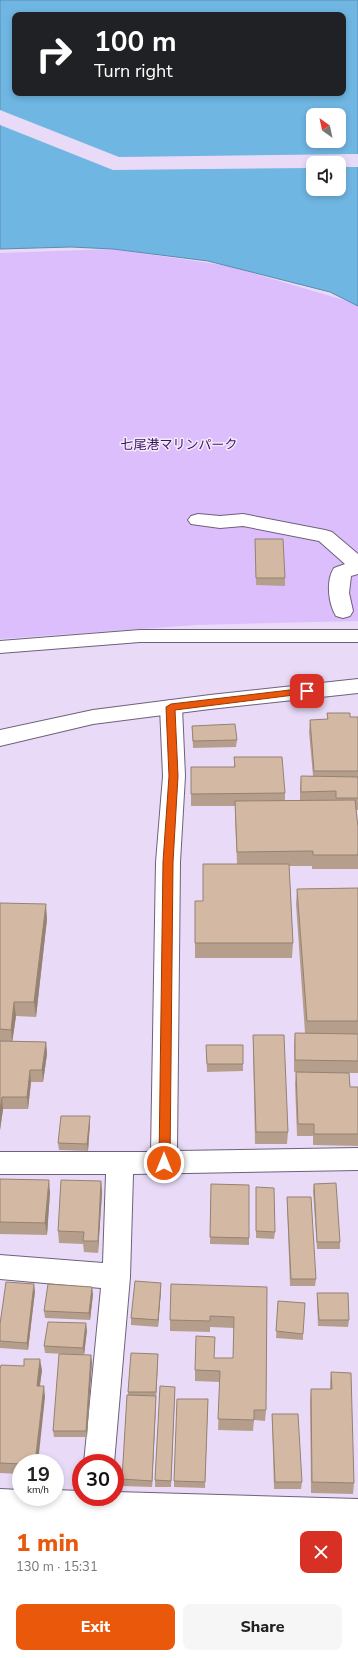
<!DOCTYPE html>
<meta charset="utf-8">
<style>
:root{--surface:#fff;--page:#f6f6f6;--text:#222;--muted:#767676;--accent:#ea580c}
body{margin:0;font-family:"Nunito Sans","Noto Sans JP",sans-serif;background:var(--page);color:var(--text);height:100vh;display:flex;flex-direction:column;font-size:15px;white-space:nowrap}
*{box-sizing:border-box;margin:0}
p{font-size:13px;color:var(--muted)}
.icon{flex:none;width:22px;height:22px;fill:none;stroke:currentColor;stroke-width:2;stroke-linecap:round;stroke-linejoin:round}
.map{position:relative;height:1518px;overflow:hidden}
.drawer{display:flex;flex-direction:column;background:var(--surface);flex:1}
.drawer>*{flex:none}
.hud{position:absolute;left:12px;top:12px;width:334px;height:84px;border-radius:8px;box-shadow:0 2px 6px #0003;background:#202124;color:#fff;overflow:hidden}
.needle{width:26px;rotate:327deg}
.controls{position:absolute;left:306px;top:108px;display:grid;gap:8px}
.controls a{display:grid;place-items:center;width:40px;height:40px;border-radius:8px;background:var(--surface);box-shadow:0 2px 6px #0003;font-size:20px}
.speed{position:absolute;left:12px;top:1454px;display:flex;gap:8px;font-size:20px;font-weight:700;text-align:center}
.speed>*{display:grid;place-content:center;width:52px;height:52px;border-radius:50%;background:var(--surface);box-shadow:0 2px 6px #0003;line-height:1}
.speed small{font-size:10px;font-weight:400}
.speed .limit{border:6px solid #d22;background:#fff;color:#111}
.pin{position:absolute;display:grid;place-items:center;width:34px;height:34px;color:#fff;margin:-17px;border-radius:8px;box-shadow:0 2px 6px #0006}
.me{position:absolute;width:44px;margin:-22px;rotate:0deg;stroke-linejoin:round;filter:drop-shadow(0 0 3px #0008)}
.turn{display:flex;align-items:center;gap:14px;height:84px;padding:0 16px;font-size:18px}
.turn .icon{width:52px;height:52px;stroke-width:2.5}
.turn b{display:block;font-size:28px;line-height:34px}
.round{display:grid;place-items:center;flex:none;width:42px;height:42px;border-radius:8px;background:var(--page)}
.summary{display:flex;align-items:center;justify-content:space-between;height:68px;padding:0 16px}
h1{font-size:24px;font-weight:800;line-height:30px;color:var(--accent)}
.action{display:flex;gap:8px;margin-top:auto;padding:8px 16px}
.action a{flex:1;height:46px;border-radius:8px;background:var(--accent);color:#fff;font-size:16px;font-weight:800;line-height:46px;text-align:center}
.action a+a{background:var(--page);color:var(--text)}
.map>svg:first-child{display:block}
.green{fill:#dcbefc}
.water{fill:#6fb6e2;stroke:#5c8cae;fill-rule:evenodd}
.pier{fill:#e9dbf8}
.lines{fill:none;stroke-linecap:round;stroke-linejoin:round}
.service-casing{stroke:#6d617b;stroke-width:2}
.pedestrian-casing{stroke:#6d617b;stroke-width:2}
.minor-casing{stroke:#6d617b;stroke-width:2}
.tertiary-casing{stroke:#6d617b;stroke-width:2}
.service{fill:#fff;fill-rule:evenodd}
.pedestrian{fill:#fff;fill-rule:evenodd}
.minor{fill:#fff;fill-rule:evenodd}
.tertiary{fill:#fff;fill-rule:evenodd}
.wall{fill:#b59f8c}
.shaded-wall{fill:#948272}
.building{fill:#d3b9a3;stroke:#948272}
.route{fill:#ea580c;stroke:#983908}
.labels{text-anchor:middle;stroke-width:3;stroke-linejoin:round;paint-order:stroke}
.park-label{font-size:13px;fill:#3e135d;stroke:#f3ebfc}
</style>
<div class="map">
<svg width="358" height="1518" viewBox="0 0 358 1518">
<rect width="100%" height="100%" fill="#e9dbf8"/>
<polygon class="green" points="113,249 229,266 347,301 358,306 358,621 197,625 0,639 0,253"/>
<path class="water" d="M 0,0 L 358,0 L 358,306 L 330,292 L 208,261 L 113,249 L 71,247 L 0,249 ZM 15,15 L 343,15 L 343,93 L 15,93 ZM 313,115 L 339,115 L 339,141 L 313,141 ZM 313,163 L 339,163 L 339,189 L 313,189 Z"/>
<polygon class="pier" points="0,110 119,157 358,154 358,167 339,167 339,163 313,163 313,168 113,170 0,125"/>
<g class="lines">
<defs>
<polygon id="service" points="140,630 358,630 358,642 140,642 0,653 0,641"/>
<path id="pedestrian" d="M 198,514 L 220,516 L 243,514 L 325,530 L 332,532 L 358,554 L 358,574 L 351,576 L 349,593 L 353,611 L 350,616 L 343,618 L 336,616 C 328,603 326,580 334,568 L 345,564 L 319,541 L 243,526 L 220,528 L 191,524 L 188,520 L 191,516 Z"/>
<g id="minor">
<polygon points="171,700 179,702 182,707 185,776 180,862 177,1151 358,1148 358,1170 133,1174 130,1277 114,1463 84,1463 101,1288 0,1279 0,1255 103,1263 106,1174 0,1174 0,1152 151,1152 156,862 163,776 160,707 163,702"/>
<polygon points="0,1489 21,1490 21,1497 55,1497 55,1490 81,1491 81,1497 115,1497 115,1492 358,1499 358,1518 0,1518"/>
</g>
<polygon id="tertiary" points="358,679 358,693 210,709 93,724 0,746 0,730 93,710 210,695"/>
</defs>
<use href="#service" class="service-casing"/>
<use href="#pedestrian" class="pedestrian-casing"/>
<use href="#minor" class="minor-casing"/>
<use href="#tertiary" class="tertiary-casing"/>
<use href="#service" class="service"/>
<use href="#pedestrian" class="pedestrian"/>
<use href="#minor" class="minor"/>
<use href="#tertiary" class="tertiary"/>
</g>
<g class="wall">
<polygon points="255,539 285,578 285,586 256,585"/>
<polygon points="327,713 350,717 358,717 358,810 356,810 358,827 358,869 312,869 312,866 289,866 293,943 292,958 195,958 195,901 203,901 237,864 235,816 235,806 191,806 191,767 234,767 234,757 285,793 285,800 300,800 300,789 301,776 313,776 309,732 310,720 327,720"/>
<polygon points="192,726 237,740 236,747 193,748"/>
<polygon points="358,888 358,1073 349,1073 350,1087 358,1087 358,1146 313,1145 313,1136 297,1136 295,1084 296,1072 294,1072 294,1045 295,1033 305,1033 296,904 297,889"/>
<polygon points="0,903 47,919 36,1017 16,1016 12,1041 46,1042 47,1054 43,1082 31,1082 28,1109 3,1109 0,1130"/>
<polygon points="253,1035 288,1132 287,1144 255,1144 253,1047"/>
<polygon points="206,1045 243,1045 243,1071 207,1072"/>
<polygon points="90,1123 88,1151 59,1150 58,1143"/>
<polygon points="0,1179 50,1192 47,1235 0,1234"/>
<polygon points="101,1181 102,1193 98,1253 84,1252 83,1244 59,1243 58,1231"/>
<polygon points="211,1184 249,1238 249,1245 210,1244"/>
<polygon points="314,1184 340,1242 340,1249 317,1249 313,1191"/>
<polygon points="256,1187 275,1232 274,1239 256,1238"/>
<polygon points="287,1197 316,1279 315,1286 290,1286 287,1204"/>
<polygon points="161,1283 161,1290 158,1327 131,1325 131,1318"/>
<polygon points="267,1287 266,1410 265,1421 254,1420 253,1431 218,1430 220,1382 195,1381 195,1370 233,1358 234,1328 210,1327 210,1332 170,1331 170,1320"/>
<polygon points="35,1291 28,1350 0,1348 0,1324"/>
<polygon points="317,1293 349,1320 348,1327 318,1326 317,1300"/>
<polygon points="93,1294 90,1320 45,1318 44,1311"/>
<polygon points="278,1301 303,1334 303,1340 276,1338"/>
<polygon points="87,1330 84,1355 45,1353 44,1346"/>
<polygon points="158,1354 156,1396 156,1402 152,1487 122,1486 122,1479 128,1392"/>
<polygon points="92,1362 87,1437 54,1437 53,1431"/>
<polygon points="0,1369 42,1370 40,1386 45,1397 21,1463 21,1474 0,1473"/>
<polygon points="331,1372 354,1483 353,1494 311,1493 310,1400 311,1389 330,1389 330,1383"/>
<polygon points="175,1394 171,1487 155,1487 155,1480"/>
<polygon points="208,1399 205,1488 174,1487 174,1481"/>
<polygon points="272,1414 302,1482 301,1489 274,1489 272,1420"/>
</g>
<g class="shaded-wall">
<polygon points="46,904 47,919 36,1017 34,1002"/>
<polygon points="14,1002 16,1016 12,1044 11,1030"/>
<polygon points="46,1042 47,1054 43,1082 42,1070"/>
<polygon points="30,1070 31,1082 28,1109 27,1097"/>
<polygon points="2,1097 3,1109 0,1130 0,1110"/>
<polygon points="90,1116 90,1123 88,1151 87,1144"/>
<polygon points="49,1180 50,1192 47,1235 45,1223"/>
<polygon points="101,1181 102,1193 98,1253 98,1241"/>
<polygon points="161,1283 161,1290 158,1327 158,1320"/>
<polygon points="34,1284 35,1291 28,1350 27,1343"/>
<polygon points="92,1287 93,1294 90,1320 89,1313"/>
<polygon points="86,1323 87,1330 84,1355 83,1348"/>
<polygon points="158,1354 158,1360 156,1399 156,1392"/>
<polygon points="91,1355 92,1362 87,1437 86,1431"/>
<polygon points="40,1359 42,1370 38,1397 37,1386"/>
<polygon points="44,1386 45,1397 38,1463 35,1463"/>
<polygon points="156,1396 156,1402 152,1487 152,1481"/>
</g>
<g class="building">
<polygon points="255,539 283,539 285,578 256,578"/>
<polygon points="327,713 350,713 350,717 358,717 358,771 314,771 310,720 328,719"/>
<polygon points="235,724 237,740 193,741 192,726"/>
<polygon points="234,757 282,757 285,793 191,794 191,767 235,767"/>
<polygon points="301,776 358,777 358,798 336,798 336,791 301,792"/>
<polygon points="355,800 358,827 358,855 313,855 313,851 237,852 235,801"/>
<polygon points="203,864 289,864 293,943 195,943 195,901 203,901"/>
<polygon points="358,888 358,1021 307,1021 297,889"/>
<polygon points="0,903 46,904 34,1002 14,1002 11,1030 0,1029"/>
<polygon points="295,1033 358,1034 358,1061 295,1060"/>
<polygon points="253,1035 284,1035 288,1132 256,1132"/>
<polygon points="0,1041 46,1042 42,1070 30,1070 27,1097 2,1097 0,1110"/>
<polygon points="206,1045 243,1045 243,1064 207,1064"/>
<polygon points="296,1072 349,1073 350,1087 358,1087 358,1134 314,1134 314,1124 298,1124"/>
<polygon points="61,1116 90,1116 87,1144 58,1143"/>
<polygon points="0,1179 49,1180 45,1223 0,1222"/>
<polygon points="61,1180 101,1181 98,1241 83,1241 84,1232 58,1231"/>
<polygon points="336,1183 340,1242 317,1242 314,1184"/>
<polygon points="211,1184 249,1185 249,1238 210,1237"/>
<polygon points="256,1187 274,1188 275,1232 256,1231"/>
<polygon points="287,1197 311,1197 316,1279 291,1279"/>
<polygon points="135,1281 161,1283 158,1320 131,1318"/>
<polygon points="6,1282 34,1284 27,1343 0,1341 0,1324"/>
<polygon points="48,1284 92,1287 89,1313 44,1311"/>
<polygon points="171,1284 267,1287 266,1410 254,1410 254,1420 218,1419 220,1371 195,1370 196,1336 215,1337 214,1358 233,1358 234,1317 210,1316 210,1321 170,1320"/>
<polygon points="317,1293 348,1293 349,1320 319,1320"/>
<polygon points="278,1301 305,1303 303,1334 276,1331"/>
<polygon points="48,1322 86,1323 83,1348 44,1346"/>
<polygon points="131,1353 158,1354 156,1392 128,1392"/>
<polygon points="59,1354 91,1355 86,1431 53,1431"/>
<polygon points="24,1359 40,1359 37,1386 44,1386 35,1463 21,1463 21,1464 0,1463 0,1369 1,1365 24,1366"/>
<polygon points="331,1372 351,1373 354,1483 312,1482 311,1389 332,1389"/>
<polygon points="160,1386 175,1387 171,1481 155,1480"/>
<polygon points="127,1395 156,1396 152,1481 122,1479"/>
<polygon points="177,1399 208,1399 205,1482 174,1481"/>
<polygon points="272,1414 298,1414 302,1482 275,1482"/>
</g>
<polygon class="route" points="307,688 311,691 310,693 175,710 178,776 173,862 170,1163 168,1166 164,1167 160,1166 159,1163 163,862 169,776 166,707 171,704"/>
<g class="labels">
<g class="park-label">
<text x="179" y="449">七尾港マリンパーク</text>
</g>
</g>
</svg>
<div class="controls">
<a><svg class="needle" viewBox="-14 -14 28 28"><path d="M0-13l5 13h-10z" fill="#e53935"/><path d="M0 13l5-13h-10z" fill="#767676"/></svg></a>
<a><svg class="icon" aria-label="sound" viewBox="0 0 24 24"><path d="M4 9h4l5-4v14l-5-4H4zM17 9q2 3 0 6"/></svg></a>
</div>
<div class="speed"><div>19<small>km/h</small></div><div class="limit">30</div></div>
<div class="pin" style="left:307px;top:691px;background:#d93025"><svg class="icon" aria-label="arrive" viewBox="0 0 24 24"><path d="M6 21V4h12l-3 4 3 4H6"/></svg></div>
<svg class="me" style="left:164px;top:1163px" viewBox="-20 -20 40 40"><circle r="17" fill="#ea580c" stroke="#fff" stroke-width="3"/><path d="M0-11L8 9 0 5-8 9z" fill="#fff"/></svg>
<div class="hud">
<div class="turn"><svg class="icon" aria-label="right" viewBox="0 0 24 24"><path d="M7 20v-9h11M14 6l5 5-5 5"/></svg><div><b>100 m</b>Turn right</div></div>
</div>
</div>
<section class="drawer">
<div class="summary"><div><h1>1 min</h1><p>130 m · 15:31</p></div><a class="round" style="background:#d93025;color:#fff"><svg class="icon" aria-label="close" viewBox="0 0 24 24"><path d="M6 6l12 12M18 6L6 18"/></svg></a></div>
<div class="action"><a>Exit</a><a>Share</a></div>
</section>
